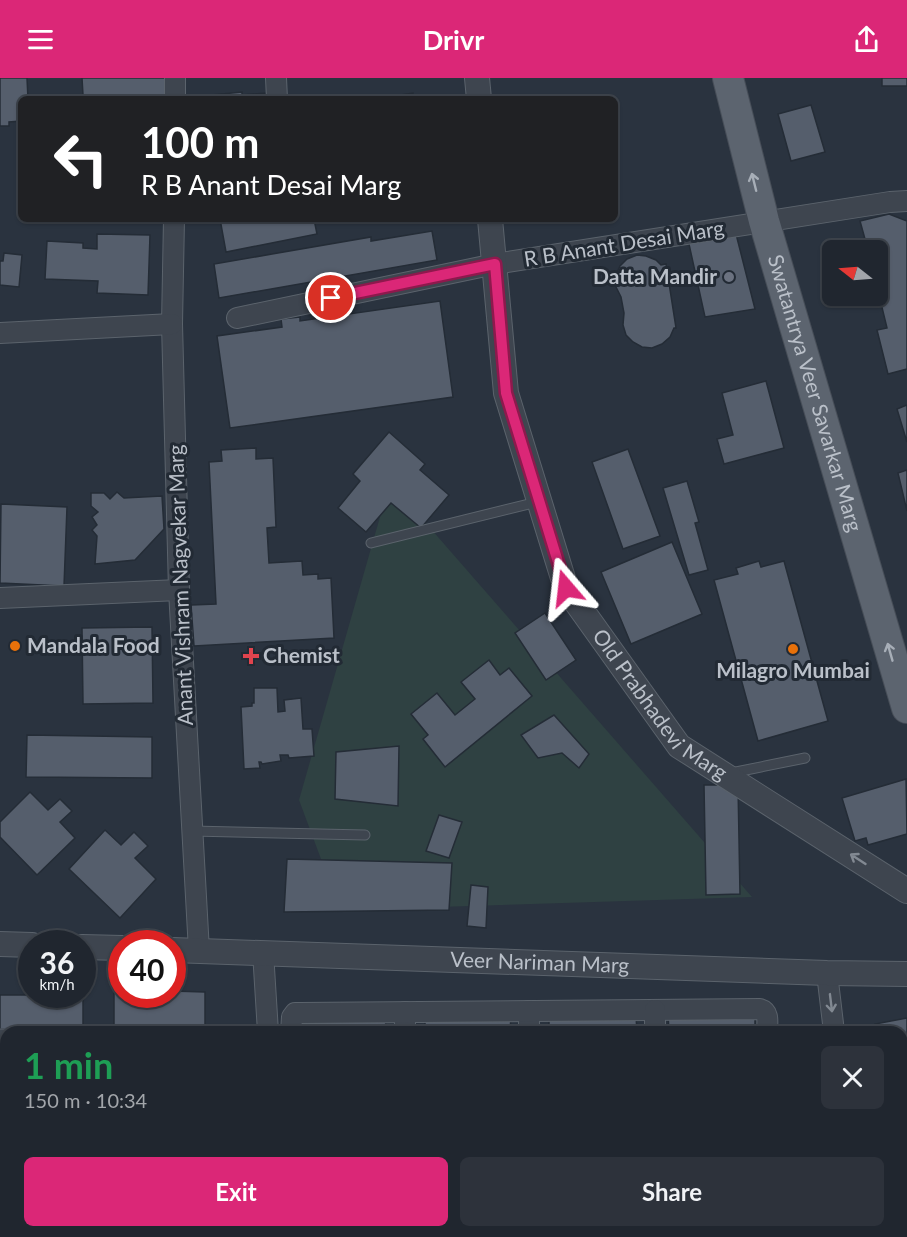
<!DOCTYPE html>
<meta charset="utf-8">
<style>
:root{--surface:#20262f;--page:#2d323b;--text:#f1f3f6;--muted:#a2a5aa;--line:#3d434b;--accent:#db2777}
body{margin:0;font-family:Lato,sans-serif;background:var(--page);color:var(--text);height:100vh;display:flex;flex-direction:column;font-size:22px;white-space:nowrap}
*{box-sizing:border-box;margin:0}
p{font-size:20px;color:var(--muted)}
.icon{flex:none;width:33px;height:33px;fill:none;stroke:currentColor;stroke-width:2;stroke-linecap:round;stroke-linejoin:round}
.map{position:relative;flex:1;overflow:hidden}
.panel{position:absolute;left:0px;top:948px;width:908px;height:212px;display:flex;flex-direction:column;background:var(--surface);border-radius:18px 18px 0 0;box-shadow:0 2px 4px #0004,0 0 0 2px var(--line)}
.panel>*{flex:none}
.top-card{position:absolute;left:18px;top:18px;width:600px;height:126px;border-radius:9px;box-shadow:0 2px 4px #0004,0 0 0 2px var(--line);background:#202124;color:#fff;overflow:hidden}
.needle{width:39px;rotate:287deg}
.controls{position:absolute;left:822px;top:162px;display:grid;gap:12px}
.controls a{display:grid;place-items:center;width:66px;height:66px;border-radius:9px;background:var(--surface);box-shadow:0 2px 4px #0004,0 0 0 2px var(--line);font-size:30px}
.speed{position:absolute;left:18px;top:852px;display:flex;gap:12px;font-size:30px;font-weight:700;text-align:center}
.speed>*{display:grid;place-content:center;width:78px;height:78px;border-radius:50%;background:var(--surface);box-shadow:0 2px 4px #0004,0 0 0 2px var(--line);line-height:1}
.speed small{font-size:15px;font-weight:400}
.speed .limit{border:9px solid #d22;background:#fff;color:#111}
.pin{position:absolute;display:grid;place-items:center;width:51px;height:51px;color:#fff;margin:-26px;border:3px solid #fff;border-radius:50%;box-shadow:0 2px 6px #0007}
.me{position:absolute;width:66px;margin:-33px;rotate:343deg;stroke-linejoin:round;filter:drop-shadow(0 0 4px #0008)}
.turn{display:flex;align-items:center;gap:21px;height:126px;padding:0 24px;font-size:27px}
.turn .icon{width:78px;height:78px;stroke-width:2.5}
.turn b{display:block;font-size:42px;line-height:51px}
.round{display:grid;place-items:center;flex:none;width:63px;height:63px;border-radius:9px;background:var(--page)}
.overview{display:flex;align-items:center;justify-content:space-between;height:102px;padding:0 24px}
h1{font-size:36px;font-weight:700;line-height:45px;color:#1e9e55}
.button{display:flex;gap:12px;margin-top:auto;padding:12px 24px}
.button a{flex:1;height:69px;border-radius:9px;background:var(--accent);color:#fff;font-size:24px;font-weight:700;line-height:69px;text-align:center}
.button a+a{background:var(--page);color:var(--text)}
header{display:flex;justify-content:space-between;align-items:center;height:78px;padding:0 24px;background:var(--accent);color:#fff;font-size:27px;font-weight:700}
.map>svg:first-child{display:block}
.green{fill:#2f4142}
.building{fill:#555e6c;stroke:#242c36;stroke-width:1.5}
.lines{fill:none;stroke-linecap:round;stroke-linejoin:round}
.service-casing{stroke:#5b636c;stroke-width:11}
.minor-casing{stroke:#5b636c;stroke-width:22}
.tertiary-casing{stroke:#5b636c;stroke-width:26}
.primary-casing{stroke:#474e58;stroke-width:32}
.service{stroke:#3e454f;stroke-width:9}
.minor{stroke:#3e454f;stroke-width:20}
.tertiary{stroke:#3e454f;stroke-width:24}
.primary{stroke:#5c646f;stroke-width:30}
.oneway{stroke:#a7aeb7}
.oneway2{stroke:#828992}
.route-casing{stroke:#8e194d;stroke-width:15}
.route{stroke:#db2777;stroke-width:10}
.worship-dot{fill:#6b7280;stroke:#222a34;stroke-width:2}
.food-dot{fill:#e8710a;stroke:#222a34;stroke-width:2}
.health-dot{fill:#e0444e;stroke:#222a34;stroke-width:2}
.labels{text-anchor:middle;stroke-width:6;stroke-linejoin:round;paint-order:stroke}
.street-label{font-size:21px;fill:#bac0c9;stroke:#222a34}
.poi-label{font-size:21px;font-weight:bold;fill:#bac0c9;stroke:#222a34;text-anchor:start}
</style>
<header><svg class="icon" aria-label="menu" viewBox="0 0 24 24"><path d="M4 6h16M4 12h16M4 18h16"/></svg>Drivr<svg class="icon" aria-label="share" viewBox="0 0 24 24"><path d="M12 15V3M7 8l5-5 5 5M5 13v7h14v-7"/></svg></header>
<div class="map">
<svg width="907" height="1159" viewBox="0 0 907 1159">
<rect width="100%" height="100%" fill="#2a333f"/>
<polygon class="green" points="390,404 752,819 340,832 299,722"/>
<g class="building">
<polygon points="0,0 27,0 28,21 21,21 21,43 9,44 9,48 0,48"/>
<polygon points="82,0 165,0 166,21 36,21 36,19 83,17"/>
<rect x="882" y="0" width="25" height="8"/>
<polygon points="242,14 242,17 266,15 267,21 203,21 202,18"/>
<polygon points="413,15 414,21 374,21"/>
<rect x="301" y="17" width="39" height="4"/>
<polygon points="811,27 825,74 791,83 778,36"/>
<polygon points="889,136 907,143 907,291 888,296 877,252 887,250 878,213 878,172 868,172 860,143"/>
<polygon points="220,141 314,141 317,156 226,174"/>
<polygon points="735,152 755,231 705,239 687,157"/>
<polygon points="432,153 437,182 219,220 214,186 371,159 371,163"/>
<polygon points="97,156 150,157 148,217 97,215 98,203 45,201 47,163 83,165 83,170 97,171"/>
<polygon points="4,175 22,177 19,209 0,207 0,183 3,183"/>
<polygon points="637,177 646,178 656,182 661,187 666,186 676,250 674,250 670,259 662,266 652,270 642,269 633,264 626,257 623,247 624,235 621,219 615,207 616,197 620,188 627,181"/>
<polygon points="440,223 453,319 230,350 217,258 282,249 281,241 300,239 300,243"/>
<polygon points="766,303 784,370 724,386 717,361 733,357 722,315"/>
<polygon points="907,327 907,364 897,331"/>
<polygon points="389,354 425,386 420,392 449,417 421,450 391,425 366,454 338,430 360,403 353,396"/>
<polygon points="256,370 256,381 273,380 276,449 267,450 269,485 302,483 303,497 318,496 318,501 331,500 334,560 194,568 191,527 216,526 209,384 222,383 221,372"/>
<polygon points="628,371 660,458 623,471 592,384"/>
<polygon points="907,392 907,433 898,395"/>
<polygon points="687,403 699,444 695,445 708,492 689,497 663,410"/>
<polygon points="117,414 124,420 162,418 164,451 135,482 95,486 97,458 92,452 97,447 92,439 98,434 91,428 91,415 104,415 110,421"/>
<polygon points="1,426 67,429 64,508 0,505"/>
<polygon points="672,464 702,536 631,566 601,494"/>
<polygon points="759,483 761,489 784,483 828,643 758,663 714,502 738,496 736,490"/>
<polygon points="545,535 576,582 546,602 515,555"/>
<polygon points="152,549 153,625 83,626 82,550"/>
<polygon points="489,582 500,597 509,590 532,618 445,689 423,661 428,657 411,636 437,615 455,637 475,621 461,604"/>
<polygon points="254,610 277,610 278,634 285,633 284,622 301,620 303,651 312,651 314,678 289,680 288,677 280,677 281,683 262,686 261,684 259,684 260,690 244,691 241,629 252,628 252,625 254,625"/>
<polygon points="554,637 589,676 579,690 562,675 538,680 521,657"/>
<polygon points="27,657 152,659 152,700 26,699"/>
<polygon points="399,668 398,728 335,721 336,674"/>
<polygon points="906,701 907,756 868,767 866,760 855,763 842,720"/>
<polygon points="704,707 738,707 740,816 706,817"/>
<polygon points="30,714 48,732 60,721 72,733 60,744 75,760 37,797 0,759 0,744"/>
<polygon points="439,737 462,744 449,780 426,773"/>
<polygon points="105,752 121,767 134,754 148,768 135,780 156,801 120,840 69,791"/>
<polygon points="287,781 452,785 449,832 284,834"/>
<polygon points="471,807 488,809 486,850 467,848"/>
<polygon points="114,913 122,913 122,916 172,916 172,913 205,914 205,950 114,949"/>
<polygon points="0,917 83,917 83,952 0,951"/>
<polygon points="755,934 755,954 669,954 668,936"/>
<polygon points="511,937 510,954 425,954 425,939"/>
<polygon points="636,938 637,954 549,954 549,940"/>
<polygon points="907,940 907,1019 907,1017 902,1018 902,954 876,954 875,946"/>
<polygon points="298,941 386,941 385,954 299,954"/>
<rect x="0" y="997" width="6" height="37"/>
<polygon points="907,1124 907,1159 896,1159 895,1154 902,1154 902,1125"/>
<rect x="10" y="1154" width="90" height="5"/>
<polygon points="300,1154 350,1154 351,1159 300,1159"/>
<rect x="404" y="1154" width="52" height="5"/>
<polygon points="484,1154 537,1154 538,1159 485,1159"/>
<polygon points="564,1154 615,1154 616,1159 565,1159"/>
<polygon points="652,1154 703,1154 704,1159 652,1159"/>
<polygon points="740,1154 772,1154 741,1158"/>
</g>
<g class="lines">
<defs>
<g id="service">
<polyline points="371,465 537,424"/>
<polyline points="731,695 805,680"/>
<polyline points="192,753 365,757"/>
<polyline points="0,956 6,956"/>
</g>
<g id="minor">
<polyline points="276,0 277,21"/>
<polyline points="175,21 175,0"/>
<polyline points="174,141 172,246 179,512 199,873"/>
<polyline points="237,240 495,186 890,124 907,123"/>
<polyline points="0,255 172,246"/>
<polyline points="0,520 179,512"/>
<polyline points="263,874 268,954"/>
<polyline points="827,895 834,954"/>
<polyline points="529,933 529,954"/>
<polyline points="405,934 405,954"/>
<path d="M 291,954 L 292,939 L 295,935 L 299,935 L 760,931 C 770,934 767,945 767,954"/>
<polyline points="655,954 655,932"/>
<polyline points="0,1079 6,1079"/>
<polyline points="902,1120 907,1119"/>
<polyline points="270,1154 271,1159"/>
<polyline points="861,1154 862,1159"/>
</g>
<g id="tertiary">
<polyline points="477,0 479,21"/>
<path id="s1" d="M 490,141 L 506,315 L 566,510 L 679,668 L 907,813"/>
<polyline points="0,866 32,867"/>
<polyline points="82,869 122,870"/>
<path id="s2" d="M 172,872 L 827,895 L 907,896"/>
</g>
<g id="primary">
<path id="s3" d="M 728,0 L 764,143 L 907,630"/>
</g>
</defs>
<use href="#service" class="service-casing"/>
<use href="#minor" class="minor-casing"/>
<use href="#tertiary" class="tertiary-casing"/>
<use href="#primary" class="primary-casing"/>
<use href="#service" class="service"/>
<use href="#minor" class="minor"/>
<use href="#tertiary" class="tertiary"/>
<use href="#primary" class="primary"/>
</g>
<defs><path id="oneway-shaft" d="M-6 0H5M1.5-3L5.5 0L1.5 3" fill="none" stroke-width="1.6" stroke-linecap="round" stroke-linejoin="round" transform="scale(1.5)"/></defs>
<g class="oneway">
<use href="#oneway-shaft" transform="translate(754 104) rotate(-104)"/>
<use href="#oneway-shaft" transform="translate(890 574) rotate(-106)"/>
</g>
<g class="oneway2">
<use href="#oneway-shaft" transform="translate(858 781) rotate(-147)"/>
<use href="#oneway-shaft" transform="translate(831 925) rotate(83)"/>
</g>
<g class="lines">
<defs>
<polyline id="route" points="331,220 495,186 506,315 566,510"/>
</defs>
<use href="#route" class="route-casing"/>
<use href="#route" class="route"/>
</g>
<circle class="worship-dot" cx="729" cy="199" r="6"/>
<g class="food-dot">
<circle cx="15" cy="568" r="6"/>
<circle cx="793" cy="571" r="6"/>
</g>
<path class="health-dot" d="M248 569h6v6h6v6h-6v6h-6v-6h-6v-6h6z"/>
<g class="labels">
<g class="street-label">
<text transform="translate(624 166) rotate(-9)" y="7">R B Anant Desai Marg</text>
<text dy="7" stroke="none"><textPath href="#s3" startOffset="327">Swatantrya Veer Savarkar Marg</textPath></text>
<text transform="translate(181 507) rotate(-92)" y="7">Anant Vishram Nagvekar Marg</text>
<text dy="7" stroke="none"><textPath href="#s1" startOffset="530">Old Prabhadevi Marg</textPath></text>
<text dy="7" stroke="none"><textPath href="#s2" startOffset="368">Veer Nariman Marg</textPath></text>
</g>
<g class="poi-label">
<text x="717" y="206" text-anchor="end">Datta Mandir</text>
<text x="27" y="575">Mandala Food</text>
<text x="263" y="585">Chemist</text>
<text x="793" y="600" text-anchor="middle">Milagro Mumbai</text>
</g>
</g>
</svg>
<div class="controls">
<a><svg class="needle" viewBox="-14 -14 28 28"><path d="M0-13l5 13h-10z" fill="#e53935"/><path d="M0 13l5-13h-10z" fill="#a2a5aa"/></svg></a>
</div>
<div class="speed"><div>36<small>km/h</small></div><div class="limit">40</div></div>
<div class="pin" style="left:331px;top:220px;background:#d93025"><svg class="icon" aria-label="arrive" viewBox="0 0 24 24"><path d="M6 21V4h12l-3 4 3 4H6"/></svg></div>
<svg class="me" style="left:566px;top:510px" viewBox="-20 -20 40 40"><path d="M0-17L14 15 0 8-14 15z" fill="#db2777" stroke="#fff" stroke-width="4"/></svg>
<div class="top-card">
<div class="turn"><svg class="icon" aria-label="left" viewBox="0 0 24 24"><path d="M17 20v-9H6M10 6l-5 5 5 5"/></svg><div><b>100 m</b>R B Anant Desai Marg</div></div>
</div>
<section class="panel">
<div class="overview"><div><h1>1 min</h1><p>150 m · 10:34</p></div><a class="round"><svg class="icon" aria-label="close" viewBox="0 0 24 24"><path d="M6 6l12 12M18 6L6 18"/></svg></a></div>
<div class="button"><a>Exit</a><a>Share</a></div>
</section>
</div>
